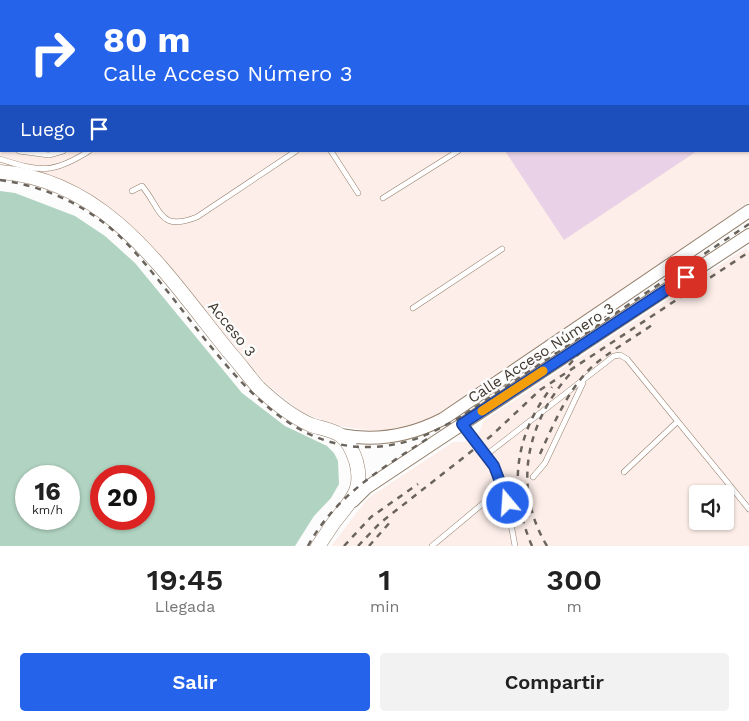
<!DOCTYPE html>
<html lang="es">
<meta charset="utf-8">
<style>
:root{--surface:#fff;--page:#f2f2f2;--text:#222;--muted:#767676;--accent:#2563eb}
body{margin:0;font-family:"Work Sans",sans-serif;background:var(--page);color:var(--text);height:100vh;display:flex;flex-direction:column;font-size:19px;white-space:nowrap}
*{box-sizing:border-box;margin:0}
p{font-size:16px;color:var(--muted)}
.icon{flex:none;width:28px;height:28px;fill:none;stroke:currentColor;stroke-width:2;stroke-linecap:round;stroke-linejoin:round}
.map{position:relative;height:546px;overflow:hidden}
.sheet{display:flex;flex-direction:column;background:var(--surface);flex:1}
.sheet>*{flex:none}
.top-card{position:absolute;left:0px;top:0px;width:750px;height:152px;box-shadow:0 1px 4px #0004;background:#2563eb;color:#fff;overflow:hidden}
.controls{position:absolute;left:689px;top:485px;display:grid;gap:10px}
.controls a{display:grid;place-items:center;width:45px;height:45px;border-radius:5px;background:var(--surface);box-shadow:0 1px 4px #0004;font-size:25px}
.speed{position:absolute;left:15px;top:465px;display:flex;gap:10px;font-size:25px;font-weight:700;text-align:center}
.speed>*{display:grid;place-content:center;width:65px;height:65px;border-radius:50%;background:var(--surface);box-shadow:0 1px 4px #0004;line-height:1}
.speed small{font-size:12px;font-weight:400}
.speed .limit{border:8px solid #d22;background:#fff;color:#111}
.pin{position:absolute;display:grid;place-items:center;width:42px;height:42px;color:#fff;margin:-21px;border-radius:10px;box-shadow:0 2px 8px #0006}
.me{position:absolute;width:55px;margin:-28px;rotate:342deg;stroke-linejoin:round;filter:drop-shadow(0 0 4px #0008)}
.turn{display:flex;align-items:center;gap:18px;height:105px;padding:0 20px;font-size:22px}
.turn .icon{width:65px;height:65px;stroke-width:2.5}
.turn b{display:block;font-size:35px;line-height:42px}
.then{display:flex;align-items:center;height:48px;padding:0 20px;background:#0003;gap:10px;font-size:19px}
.eta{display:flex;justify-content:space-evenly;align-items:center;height:85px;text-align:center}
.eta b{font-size:30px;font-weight:600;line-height:35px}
.button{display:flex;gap:10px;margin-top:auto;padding:10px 20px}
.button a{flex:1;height:58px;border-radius:5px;background:var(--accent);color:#fff;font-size:20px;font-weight:600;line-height:58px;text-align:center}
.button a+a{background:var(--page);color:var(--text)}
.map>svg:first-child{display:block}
.industrial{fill:#fdeee9;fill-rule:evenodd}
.green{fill:#b1d3c1;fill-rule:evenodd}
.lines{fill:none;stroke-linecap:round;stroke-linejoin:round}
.stream{stroke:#71b5bf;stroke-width:2.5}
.building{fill:#e9d2e7}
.service-casing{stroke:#937f6b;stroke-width:6}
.tertiary-casing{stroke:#937f6b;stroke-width:14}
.secondary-casing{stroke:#937f6b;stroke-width:15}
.path{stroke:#bfbcb9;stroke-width:1;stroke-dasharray:2.5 4;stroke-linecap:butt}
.service{stroke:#fff;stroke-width:5}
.tertiary{stroke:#fff;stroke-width:12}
.secondary{stroke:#fff;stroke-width:14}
.rail{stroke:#6a645d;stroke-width:2.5;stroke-dasharray:6 6;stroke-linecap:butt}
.route-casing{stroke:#184099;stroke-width:12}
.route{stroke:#2563eb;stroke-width:9}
.slow{stroke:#f59e0b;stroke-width:9}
.labels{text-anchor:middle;stroke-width:5;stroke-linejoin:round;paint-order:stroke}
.street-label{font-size:15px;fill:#413930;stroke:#fcfcfc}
</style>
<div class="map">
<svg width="749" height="546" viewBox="0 0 749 546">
<rect width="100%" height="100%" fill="#fcfcfc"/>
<g class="industrial">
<polygon points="9,0 749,0 749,202 427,424 376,431 339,426 303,413 265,383 156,251 112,211 57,182 0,163 1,46 1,151 749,151 749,1"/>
<path d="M 746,248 L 749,252 L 749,546 L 331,546 L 368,498 L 453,442 L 464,442 L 480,431 L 483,421 ZM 698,494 L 725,494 L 725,521 L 698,521 Z"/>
</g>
<path class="green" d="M 0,191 L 15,193 L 75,216 L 105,236 L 135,263 L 242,393 L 285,426 L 327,446 L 334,453 L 338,461 L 339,484 L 331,498 L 314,516 L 295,546 L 0,546 ZM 26,476 L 69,476 L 69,519 L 26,519 ZM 101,476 L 144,476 L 144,519 L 101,519 Z"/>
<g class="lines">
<polyline class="stream" points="721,0 722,1"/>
</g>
<polygon class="building" points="505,151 697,151 564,240"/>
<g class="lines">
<defs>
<g id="service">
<polyline points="55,0 56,1"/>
<polyline points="84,0 85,1"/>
<polyline points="409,0 410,1"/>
<polyline points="31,1 32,1"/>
<polyline points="436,1 438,0"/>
<polyline points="522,1 524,0"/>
<polyline points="0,93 1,91"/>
<polyline points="0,128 1,129"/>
<polyline points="0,145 1,145"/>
<polyline points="19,151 49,155 63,151"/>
<polyline points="331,151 358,193"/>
<path d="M 0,159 C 40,172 53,174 89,151"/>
<path d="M 132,191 L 142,186 C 162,210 159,232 197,217 L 296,151"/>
<polyline points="383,198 458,151"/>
<polyline points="413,308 502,249"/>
<polyline points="463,426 494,466 504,486 515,546"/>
<polyline points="486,455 614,356 620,355 627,359 749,509"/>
<polyline points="624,472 677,422"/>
<polyline points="533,477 545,463 583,383"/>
<polyline points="432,546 504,486"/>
</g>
<g id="tertiary">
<path d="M 340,435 C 377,442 410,436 443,419 L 749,211"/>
<polyline points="353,501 366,488 432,444 749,235"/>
</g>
<path id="secondary" d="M 0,172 C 109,180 167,276 230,353 C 240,364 249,377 259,388 C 274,402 292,417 311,425 C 320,428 332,430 340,435 C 348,440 353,452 356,461 C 364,490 352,499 335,521 C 329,529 324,538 318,546"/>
</defs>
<use href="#service" class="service-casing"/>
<use href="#tertiary" class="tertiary-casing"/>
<use href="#secondary" class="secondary-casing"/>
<g class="path">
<polyline points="742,0 743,1"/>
<polyline points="749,8 749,9"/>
</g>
<use href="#service" class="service"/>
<use href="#tertiary" class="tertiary"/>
<use href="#secondary" class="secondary"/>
<g class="rail">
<path d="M 0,180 C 43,186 82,203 115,232 C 135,250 151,271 168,292 C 232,372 299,481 421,437 C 438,430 455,420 471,411"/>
<polyline points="569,365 602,327"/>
<polyline points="465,414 749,224"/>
<path d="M 540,454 C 554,423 569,387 594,365 C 613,349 635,337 655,323"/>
<path d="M 308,546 C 335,496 381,469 427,439"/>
<polyline points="344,546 371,517 418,484"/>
<polyline points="358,546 380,523 491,436 540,390 749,252"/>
<polyline points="369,546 392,520"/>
<path d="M 532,546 C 508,490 514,435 552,387"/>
<path d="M 547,546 C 512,488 526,423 570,374"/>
</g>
</g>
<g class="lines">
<defs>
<polyline id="route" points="508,503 494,466 462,424 686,277"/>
</defs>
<use href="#route" class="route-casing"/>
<use href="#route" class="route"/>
<polyline class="slow" points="482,411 543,371"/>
</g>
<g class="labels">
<g class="street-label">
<text transform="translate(232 329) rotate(51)" y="5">Acceso 3</text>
<text transform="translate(541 353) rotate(-33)" y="5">Calle Acceso Número 3</text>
</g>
</g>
</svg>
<div class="controls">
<a><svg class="icon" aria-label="sound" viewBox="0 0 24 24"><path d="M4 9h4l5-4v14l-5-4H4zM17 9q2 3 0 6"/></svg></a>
</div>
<div class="speed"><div>16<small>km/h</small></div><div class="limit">20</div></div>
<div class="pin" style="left:686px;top:277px;background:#d93025"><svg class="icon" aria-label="arrive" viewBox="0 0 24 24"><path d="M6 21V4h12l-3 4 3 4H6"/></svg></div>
<svg class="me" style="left:508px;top:503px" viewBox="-20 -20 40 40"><circle r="17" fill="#2563eb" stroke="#fff" stroke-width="3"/><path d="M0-11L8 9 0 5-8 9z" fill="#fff"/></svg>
<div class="top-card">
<div class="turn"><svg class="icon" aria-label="right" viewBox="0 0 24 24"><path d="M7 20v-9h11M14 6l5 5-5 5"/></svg><div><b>80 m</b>Calle Acceso Número 3</div></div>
<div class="then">Luego<svg class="icon" aria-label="arrive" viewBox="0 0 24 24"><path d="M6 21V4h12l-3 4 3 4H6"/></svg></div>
</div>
</div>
<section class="sheet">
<div class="eta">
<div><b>19:45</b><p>Llegada</p></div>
<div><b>1</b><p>min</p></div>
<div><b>300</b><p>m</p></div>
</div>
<div class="button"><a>Salir</a><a>Compartir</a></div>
</section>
